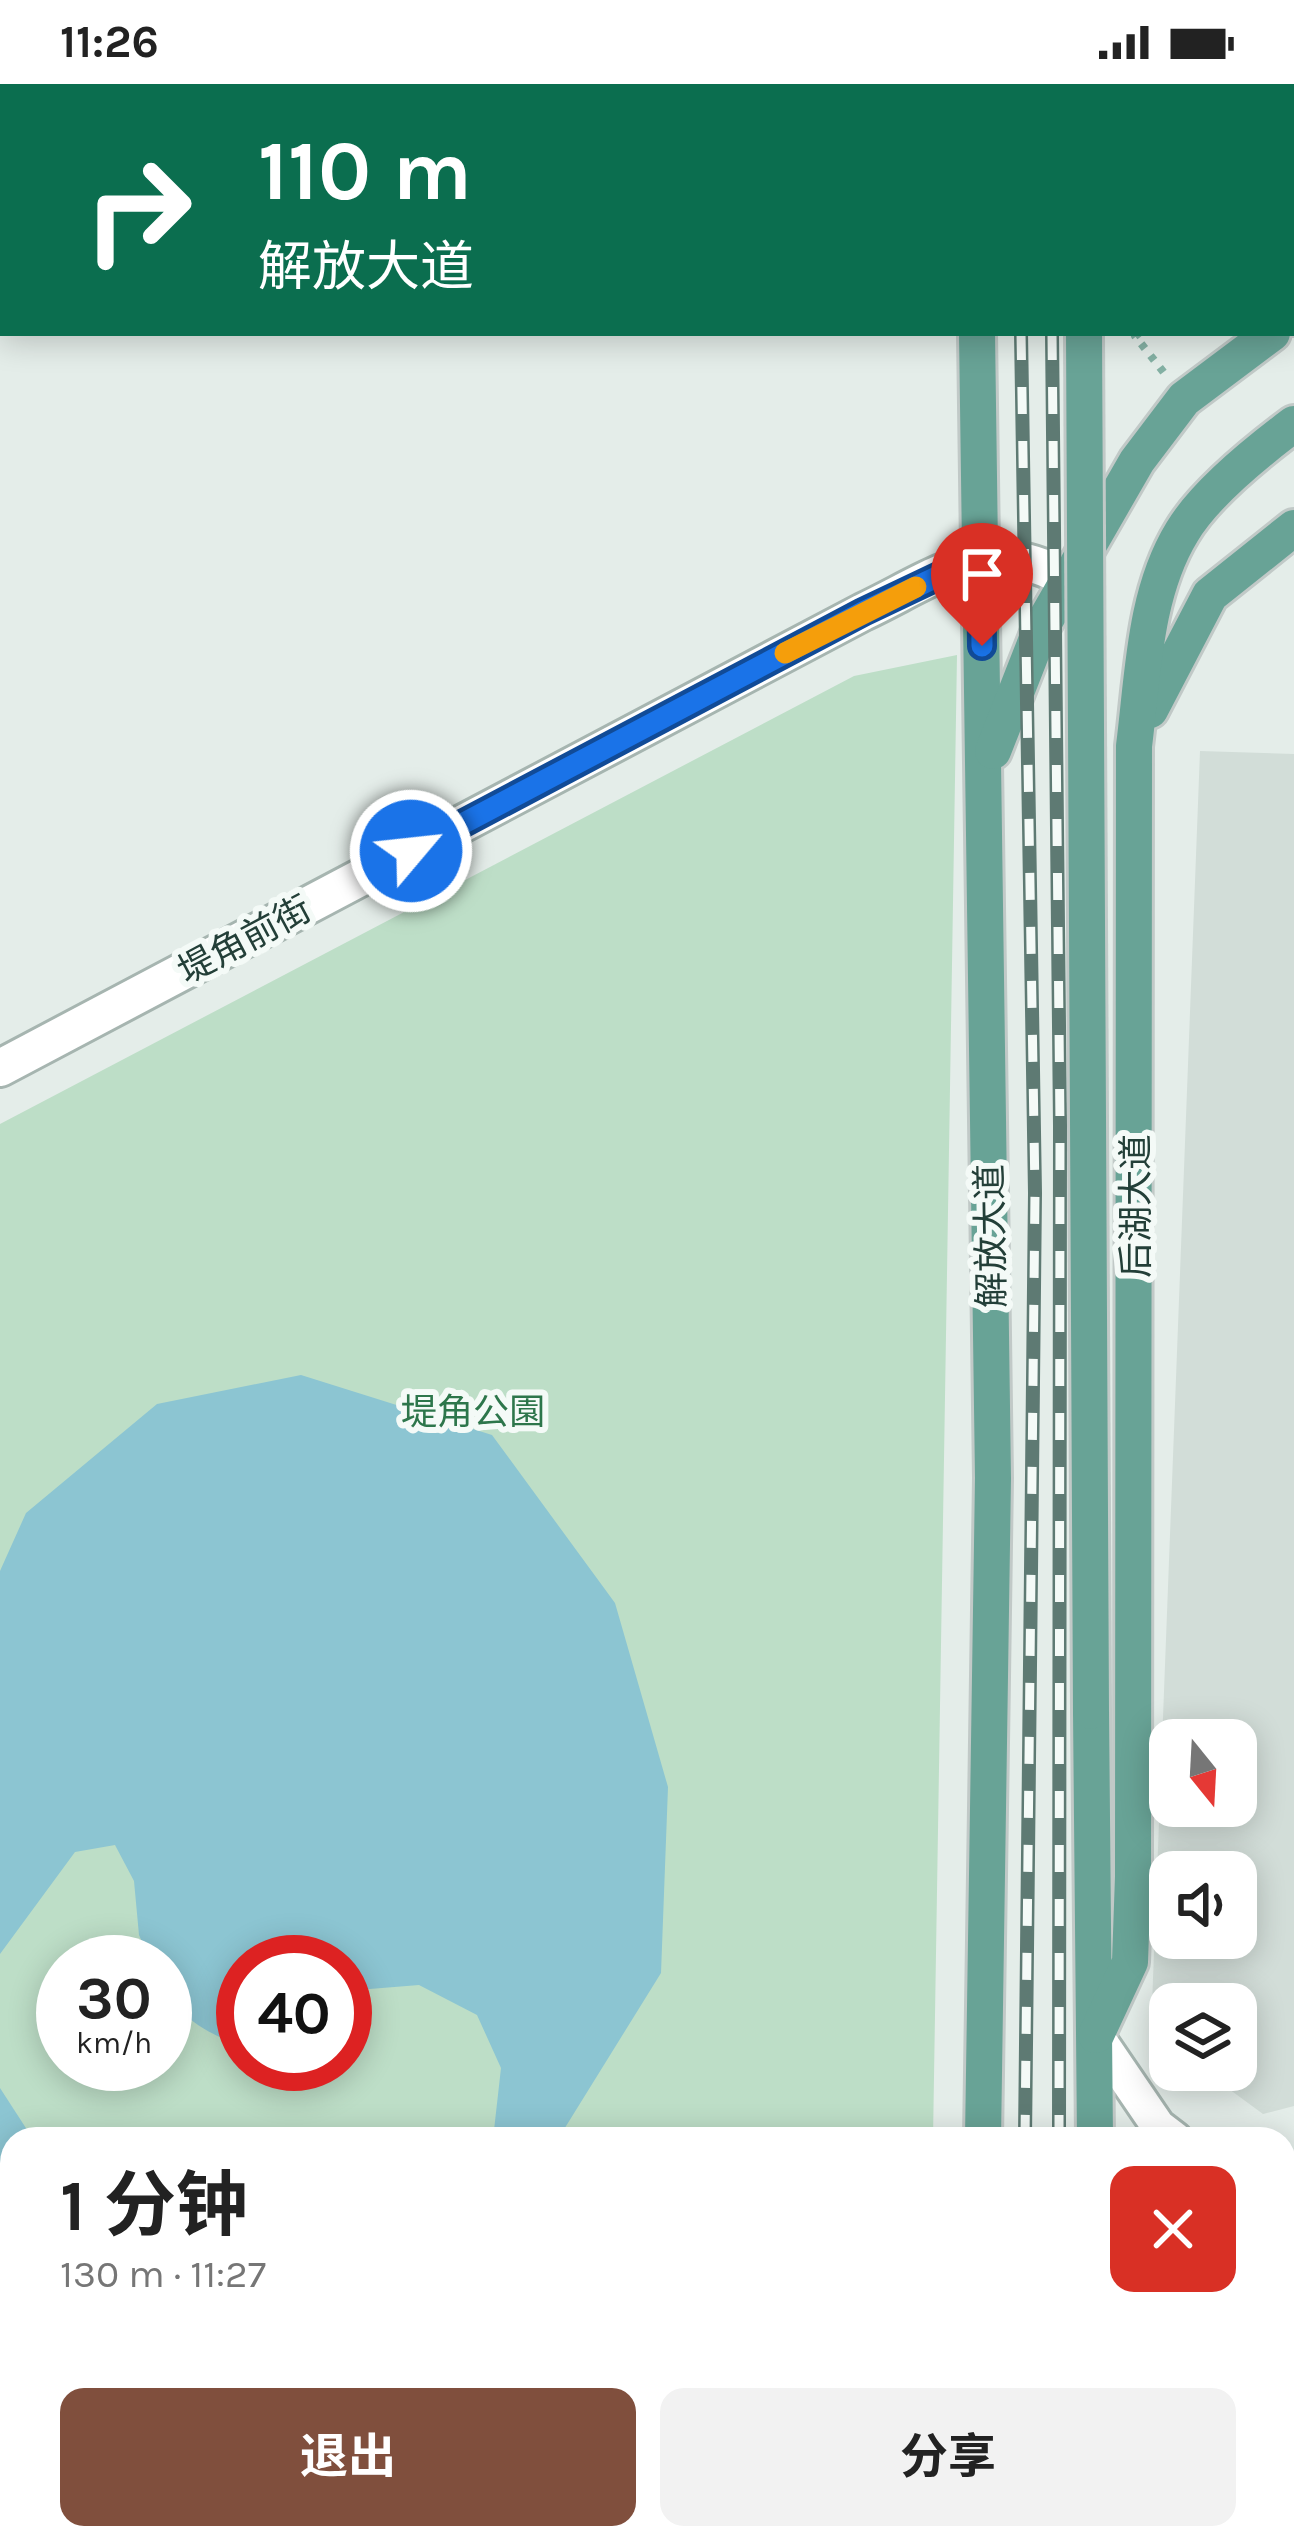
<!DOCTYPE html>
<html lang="zh">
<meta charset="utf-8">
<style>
:root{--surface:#fff;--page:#f2f2f2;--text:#222;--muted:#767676;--accent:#804f3d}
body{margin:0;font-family:Karla,"Noto Sans SC",sans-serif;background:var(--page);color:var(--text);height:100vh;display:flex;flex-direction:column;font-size:45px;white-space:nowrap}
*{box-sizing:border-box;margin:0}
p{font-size:39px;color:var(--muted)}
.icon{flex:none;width:66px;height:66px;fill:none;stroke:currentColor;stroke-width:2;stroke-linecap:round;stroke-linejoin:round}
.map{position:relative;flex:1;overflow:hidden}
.side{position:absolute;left:0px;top:2043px;width:1296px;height:423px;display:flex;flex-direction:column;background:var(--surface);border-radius:36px 36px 0 0;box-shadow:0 6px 30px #0003}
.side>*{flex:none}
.hud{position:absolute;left:0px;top:0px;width:1296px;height:252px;box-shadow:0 6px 30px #0003;background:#0b6e4f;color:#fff;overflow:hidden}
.needle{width:78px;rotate:162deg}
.buttons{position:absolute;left:1149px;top:1635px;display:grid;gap:24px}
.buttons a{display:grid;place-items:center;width:108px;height:108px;border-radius:24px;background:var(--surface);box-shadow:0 6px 30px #0003;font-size:60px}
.speed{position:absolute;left:36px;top:1851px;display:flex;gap:24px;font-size:60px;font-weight:700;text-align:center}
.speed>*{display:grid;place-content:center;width:156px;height:156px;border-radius:50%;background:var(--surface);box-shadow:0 6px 30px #0003;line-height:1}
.speed small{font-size:30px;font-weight:400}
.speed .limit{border:18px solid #d22;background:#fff;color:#111}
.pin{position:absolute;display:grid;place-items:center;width:102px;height:102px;color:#fff;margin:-123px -51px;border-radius:50% 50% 50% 0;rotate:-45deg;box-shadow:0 0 12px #0007}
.pin .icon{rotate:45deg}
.me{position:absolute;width:132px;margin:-66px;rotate:62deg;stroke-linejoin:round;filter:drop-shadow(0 0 9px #0008)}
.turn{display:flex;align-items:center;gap:42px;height:252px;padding:0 60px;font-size:54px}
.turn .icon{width:156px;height:156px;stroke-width:2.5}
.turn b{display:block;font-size:84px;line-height:102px}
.round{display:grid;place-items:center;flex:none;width:126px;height:126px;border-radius:24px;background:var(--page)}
.overview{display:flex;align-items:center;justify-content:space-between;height:204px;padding:0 60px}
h1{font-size:72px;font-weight:700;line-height:90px}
.button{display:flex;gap:24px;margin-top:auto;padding:24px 60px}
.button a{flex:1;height:138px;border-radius:24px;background:var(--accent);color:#fff;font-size:48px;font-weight:700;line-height:138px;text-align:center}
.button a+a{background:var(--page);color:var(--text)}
.status{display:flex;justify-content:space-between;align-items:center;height:84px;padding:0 60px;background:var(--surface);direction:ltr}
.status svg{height:33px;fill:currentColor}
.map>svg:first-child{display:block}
.built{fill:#d2ddd8;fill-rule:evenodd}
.green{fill:#bddec7;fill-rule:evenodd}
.water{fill:#8cc5d2}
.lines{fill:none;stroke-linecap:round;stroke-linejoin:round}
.minor-casing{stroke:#a6b5b0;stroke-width:39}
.tertiary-casing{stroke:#a6b5b0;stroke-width:42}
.secondary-casing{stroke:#a2b9b2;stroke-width:42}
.primary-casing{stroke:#c1c9c7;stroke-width:42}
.path{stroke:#84b1a4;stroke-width:8;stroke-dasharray:6 9;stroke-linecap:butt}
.minor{stroke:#fff;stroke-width:33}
.tertiary{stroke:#fff;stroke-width:36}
.secondary{stroke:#fff;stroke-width:36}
.primary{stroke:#68a396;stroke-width:36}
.rail-casing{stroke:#5e7a73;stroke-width:14}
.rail{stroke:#f4faf7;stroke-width:9;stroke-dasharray:27;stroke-linecap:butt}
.primary-bridge-casing{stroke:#c1c9c7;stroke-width:42;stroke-linecap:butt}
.primary-bridge{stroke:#68a396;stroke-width:36}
.route-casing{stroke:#114b97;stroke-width:30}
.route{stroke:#1a73e8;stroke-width:21}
.slow{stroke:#f59e0b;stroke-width:21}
.labels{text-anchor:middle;stroke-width:12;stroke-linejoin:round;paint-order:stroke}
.street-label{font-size:36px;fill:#233f38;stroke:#f4faf7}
.park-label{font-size:36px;fill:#2d764b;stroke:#f4faf7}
</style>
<div class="status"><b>11:26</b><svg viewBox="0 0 49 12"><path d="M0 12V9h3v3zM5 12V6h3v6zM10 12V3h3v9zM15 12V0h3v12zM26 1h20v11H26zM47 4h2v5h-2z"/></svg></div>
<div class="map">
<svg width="1294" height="2464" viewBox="0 0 1294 2464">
<rect width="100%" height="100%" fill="#e4ede9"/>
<path class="built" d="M 1200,667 L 1294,670 L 1294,2022 L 1263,2030 L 1203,1986 L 1236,1986 L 1236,1920 L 1170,1920 L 1170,1962 L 1151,1947 ZM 1170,1656 L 1236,1656 L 1236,1722 L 1170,1722 ZM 1170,1788 L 1236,1788 L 1236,1854 L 1170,1854 Z"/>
<path class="green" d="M 957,571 L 933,2055 L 12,2055 L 12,2454 L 927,2454 L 927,2464 L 0,2464 L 0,1040 L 854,592 ZM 63,1878 L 165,1878 L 165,1980 L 63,1980 ZM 243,1878 L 345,1878 L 345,1980 L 243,1980 Z"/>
<g class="water">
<path d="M 301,1291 L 492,1351 L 615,1519 L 668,1703 L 661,1889 L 558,2055 L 493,2055 L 501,1984 L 477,1931 L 419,1901 L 345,1907 L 345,1878 L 243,1878 L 243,1958 L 236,1960 C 196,1944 165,1925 165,1878 L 151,1878 L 139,1851 L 134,1797 L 115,1761 L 75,1768 L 0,1870 L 0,1487 L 26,1429 L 157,1320 Z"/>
<polygon points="0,2004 33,2055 12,2055 12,2405 0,2421"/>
</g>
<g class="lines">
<defs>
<g id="minor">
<polyline points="1096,1951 1158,2042 1175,2055"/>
<polyline points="1284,2112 1294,2114"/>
<polyline points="1284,2151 1294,2149"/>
</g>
<path id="tertiary" d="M 0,984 L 863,528 C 937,493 990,447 1069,497"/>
<g id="secondary">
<polyline points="1109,0 1115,3"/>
<polyline points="1293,95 1294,96"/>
</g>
<g id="primary">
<polyline points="972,0 972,3"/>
<polyline points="1084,3 1084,0"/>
<polyline points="1293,233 1294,232"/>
<polyline points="977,249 993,1394 983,2055"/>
<polyline points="1150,626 1210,511 1294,444"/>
<polyline points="993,667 1042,542 1137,377 1184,315 1272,249"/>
<polyline points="1091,1627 1095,2055"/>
<path d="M 1096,1951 L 1130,1878 L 1133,1793 L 1134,662 C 1143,592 1144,510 1182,448 C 1205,409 1258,367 1294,340"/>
<polyline points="979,2454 979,2464"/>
<polyline points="1089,2454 1089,2464"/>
</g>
</defs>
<use href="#minor" class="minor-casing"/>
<use href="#tertiary" class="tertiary-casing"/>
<use href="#secondary" class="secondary-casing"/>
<use href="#primary" class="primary-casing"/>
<g class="path">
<polyline points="1293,166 1294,166"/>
<polyline points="1139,249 1135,252 1165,290"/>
</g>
<use href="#minor" class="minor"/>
<use href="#tertiary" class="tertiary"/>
<use href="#secondary" class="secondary"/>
<use href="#primary" class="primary"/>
<defs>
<g id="rail">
<polyline points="1045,0 1045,3"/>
<polyline points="1012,3 1012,0"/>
<polyline points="1021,249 1035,1109 1025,2055"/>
<polyline points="1052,249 1060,1041 1059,2055"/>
<polyline points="1026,2454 1026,2464"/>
<polyline points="1056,2454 1056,2464"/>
</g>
</defs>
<use href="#rail" class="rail-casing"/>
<use href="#rail" class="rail"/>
<defs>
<polyline id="primary-bridge" points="1084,249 1091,1627"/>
</defs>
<use href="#primary-bridge" class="primary-bridge-casing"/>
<use href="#primary-bridge" class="primary-bridge"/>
</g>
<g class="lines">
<defs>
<polyline id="route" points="411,767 863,528 981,472 982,562"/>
</defs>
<use href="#route" class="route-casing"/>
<use href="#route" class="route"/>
<polyline class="slow" points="785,569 916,503"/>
</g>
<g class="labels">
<g class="street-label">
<text transform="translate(244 855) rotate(-28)" y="13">堤角前街</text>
<text transform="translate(1135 1122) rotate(-90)" y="13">后湖大道</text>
<text transform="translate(990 1152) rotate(-91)" y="13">解放大道</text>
</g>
<g class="park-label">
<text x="473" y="1340">堤角公園</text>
</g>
</g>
</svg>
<div class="buttons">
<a><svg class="needle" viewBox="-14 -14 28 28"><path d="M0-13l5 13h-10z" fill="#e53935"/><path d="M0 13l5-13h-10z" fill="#767676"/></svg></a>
<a><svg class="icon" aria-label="sound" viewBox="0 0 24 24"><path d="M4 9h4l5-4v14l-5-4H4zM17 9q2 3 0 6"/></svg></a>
<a><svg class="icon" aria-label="layers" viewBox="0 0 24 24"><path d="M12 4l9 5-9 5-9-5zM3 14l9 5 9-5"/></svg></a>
</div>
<div class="speed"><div>30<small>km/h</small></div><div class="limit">40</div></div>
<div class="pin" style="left:982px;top:562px;background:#d93025"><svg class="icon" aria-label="arrive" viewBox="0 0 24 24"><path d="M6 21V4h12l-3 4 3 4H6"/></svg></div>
<svg class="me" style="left:411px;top:767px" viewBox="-20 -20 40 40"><circle r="17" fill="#1a73e8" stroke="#fff" stroke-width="3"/><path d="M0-11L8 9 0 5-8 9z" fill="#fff"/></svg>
<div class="hud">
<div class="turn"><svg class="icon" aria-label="right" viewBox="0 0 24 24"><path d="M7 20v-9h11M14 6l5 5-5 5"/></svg><div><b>110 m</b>解放大道</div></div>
</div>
<section class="side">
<div class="overview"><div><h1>1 分钟</h1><p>130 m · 11:27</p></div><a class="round" style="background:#d93025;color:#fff"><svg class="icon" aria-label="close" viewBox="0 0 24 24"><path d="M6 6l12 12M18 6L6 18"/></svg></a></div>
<div class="button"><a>退出</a><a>分享</a></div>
</section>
</div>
